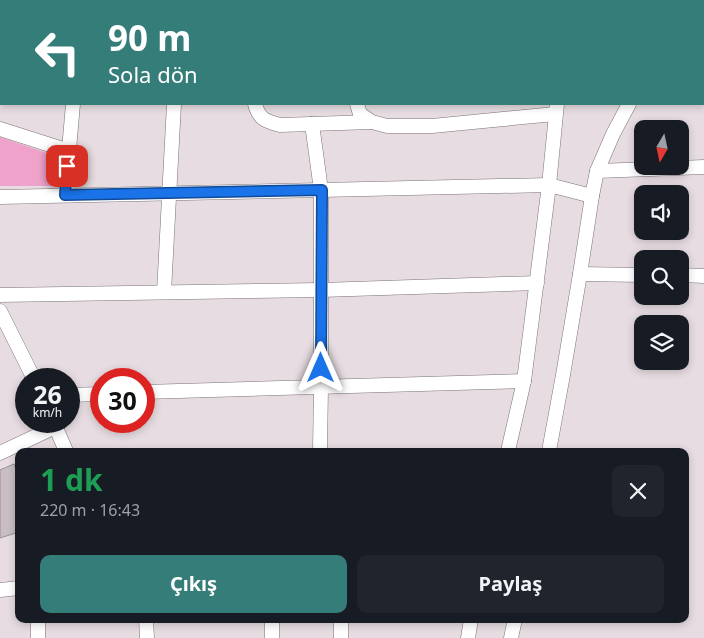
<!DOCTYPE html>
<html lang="tr">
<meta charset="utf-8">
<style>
:root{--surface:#171b24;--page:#20242c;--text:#f1f3f6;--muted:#9ea1a6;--accent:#357d79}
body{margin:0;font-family:"Noto Sans",sans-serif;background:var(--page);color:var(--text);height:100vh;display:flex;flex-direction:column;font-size:19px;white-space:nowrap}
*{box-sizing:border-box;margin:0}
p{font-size:16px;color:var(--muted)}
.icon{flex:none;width:28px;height:28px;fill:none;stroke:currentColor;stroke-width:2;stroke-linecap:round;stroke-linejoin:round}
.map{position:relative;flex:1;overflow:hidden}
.panel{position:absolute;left:15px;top:448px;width:674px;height:175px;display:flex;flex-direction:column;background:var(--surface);border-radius:10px;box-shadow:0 2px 8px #0003}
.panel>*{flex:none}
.guide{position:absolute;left:0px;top:0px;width:705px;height:105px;box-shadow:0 2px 8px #0003;background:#357d79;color:#fff;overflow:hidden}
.needle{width:32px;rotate:189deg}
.buttons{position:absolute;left:634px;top:120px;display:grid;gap:10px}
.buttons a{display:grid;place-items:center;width:55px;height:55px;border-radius:10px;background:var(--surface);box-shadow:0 2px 8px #0003;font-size:25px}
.speed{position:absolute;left:15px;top:368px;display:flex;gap:10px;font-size:25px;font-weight:700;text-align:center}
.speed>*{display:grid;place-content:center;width:65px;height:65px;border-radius:50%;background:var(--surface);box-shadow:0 2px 8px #0003;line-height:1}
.speed small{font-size:12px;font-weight:400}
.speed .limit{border:8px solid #d22;background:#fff;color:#111}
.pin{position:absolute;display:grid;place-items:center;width:42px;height:42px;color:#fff;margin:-21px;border-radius:10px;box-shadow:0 2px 8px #0006}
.me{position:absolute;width:55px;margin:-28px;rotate:0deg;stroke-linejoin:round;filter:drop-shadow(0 0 4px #0008)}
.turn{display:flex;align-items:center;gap:18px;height:105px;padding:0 25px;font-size:22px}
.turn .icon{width:65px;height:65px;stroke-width:2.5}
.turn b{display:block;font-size:35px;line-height:42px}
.round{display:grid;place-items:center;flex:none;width:52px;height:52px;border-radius:10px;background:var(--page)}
.headline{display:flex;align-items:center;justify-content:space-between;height:85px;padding:0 25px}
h1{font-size:30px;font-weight:700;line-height:38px;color:#1e9e55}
.button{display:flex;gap:10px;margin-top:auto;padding:10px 25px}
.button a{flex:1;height:58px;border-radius:10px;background:var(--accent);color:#fff;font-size:20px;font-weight:700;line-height:58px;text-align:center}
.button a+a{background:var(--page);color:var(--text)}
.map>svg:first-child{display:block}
.green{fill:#f0a3ca}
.building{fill:#c8bec3;stroke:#999094}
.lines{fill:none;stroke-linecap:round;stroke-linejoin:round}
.minor-casing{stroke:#7c7377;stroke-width:15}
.minor{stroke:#fff;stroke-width:14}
.route-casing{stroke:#114b97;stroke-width:12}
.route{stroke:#1a73e8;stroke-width:9}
</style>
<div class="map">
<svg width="704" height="638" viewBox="0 0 704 638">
<rect width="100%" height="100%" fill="#e6dce1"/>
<polygon class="green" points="0,137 62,158 60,186 0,186"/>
<polygon class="building" points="14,464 19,477 19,532 0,538 0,470"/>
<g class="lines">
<defs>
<g id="minor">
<polyline points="224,0 224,1"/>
<polyline points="321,0 322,1"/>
<polyline points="433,0 433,1"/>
<polyline points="85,1 86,0"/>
<polyline points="184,1 184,0"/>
<polyline points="619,1 621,0"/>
<polyline points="675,1 676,0"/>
<polyline points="692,1 693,0"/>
<polyline points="0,25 1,25"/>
<path d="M 255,104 C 259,119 265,121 280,125 L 372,122"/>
<polyline points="357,104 360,114 372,122 387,126 432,126 555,114"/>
<polyline points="312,124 321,190 321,387 320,451"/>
<polyline points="0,129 69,151"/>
<polyline points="597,171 704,167"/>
<polyline points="65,195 73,104"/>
<polyline points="0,197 549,185 592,196"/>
<polyline points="580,274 642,275"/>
<polyline points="680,275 704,276"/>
<polyline points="164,292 174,104"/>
<polyline points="0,295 321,290 537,283"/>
<polyline points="0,311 34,379"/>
<polyline points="144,392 524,381"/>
<polyline points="69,395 101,394"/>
<polyline points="53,421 66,451"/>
<polyline points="508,451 524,381 549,185 557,104"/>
<polyline points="549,451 563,375 580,274 592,196 597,171 613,134 629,104"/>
<polyline points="0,453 55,427"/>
<polyline points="0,590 19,588"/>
<polyline points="38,619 38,638"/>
<polyline points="146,619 147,638"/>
<polyline points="341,619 341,638"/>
<polyline points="272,638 272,619"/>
<polyline points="468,638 471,619"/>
<polyline points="511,638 515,619"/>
</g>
</defs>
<use href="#minor" class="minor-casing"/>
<use href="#minor" class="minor"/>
</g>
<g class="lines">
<defs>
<polyline id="route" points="67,166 65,195 322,190 321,368"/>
</defs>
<use href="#route" class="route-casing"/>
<use href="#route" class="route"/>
</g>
</svg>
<div class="buttons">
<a><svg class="needle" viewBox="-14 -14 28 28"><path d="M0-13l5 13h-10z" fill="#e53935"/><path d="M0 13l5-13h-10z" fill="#9ea1a6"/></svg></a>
<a><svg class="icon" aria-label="sound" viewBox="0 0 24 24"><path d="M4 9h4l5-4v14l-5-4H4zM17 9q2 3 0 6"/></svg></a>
<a><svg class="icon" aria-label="search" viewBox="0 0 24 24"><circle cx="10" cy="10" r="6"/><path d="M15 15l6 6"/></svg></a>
<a><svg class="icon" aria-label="layers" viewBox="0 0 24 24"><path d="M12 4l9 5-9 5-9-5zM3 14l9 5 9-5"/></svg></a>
</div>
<div class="speed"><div>26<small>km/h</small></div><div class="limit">30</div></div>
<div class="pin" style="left:67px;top:166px;background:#d93025"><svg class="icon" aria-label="arrive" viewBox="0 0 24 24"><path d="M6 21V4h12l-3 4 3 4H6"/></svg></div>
<svg class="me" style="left:321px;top:368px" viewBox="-20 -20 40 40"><path d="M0-17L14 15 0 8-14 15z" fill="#1a73e8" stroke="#fff" stroke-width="4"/></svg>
<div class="guide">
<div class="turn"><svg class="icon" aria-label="left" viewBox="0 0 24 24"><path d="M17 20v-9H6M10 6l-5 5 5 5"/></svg><div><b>90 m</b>Sola dön</div></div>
</div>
<section class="panel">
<div class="headline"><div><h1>1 dk</h1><p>220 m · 16:43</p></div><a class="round"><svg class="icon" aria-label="close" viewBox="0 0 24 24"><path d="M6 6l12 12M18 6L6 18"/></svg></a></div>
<div class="button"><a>Çıkış</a><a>Paylaş</a></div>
</section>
</div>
